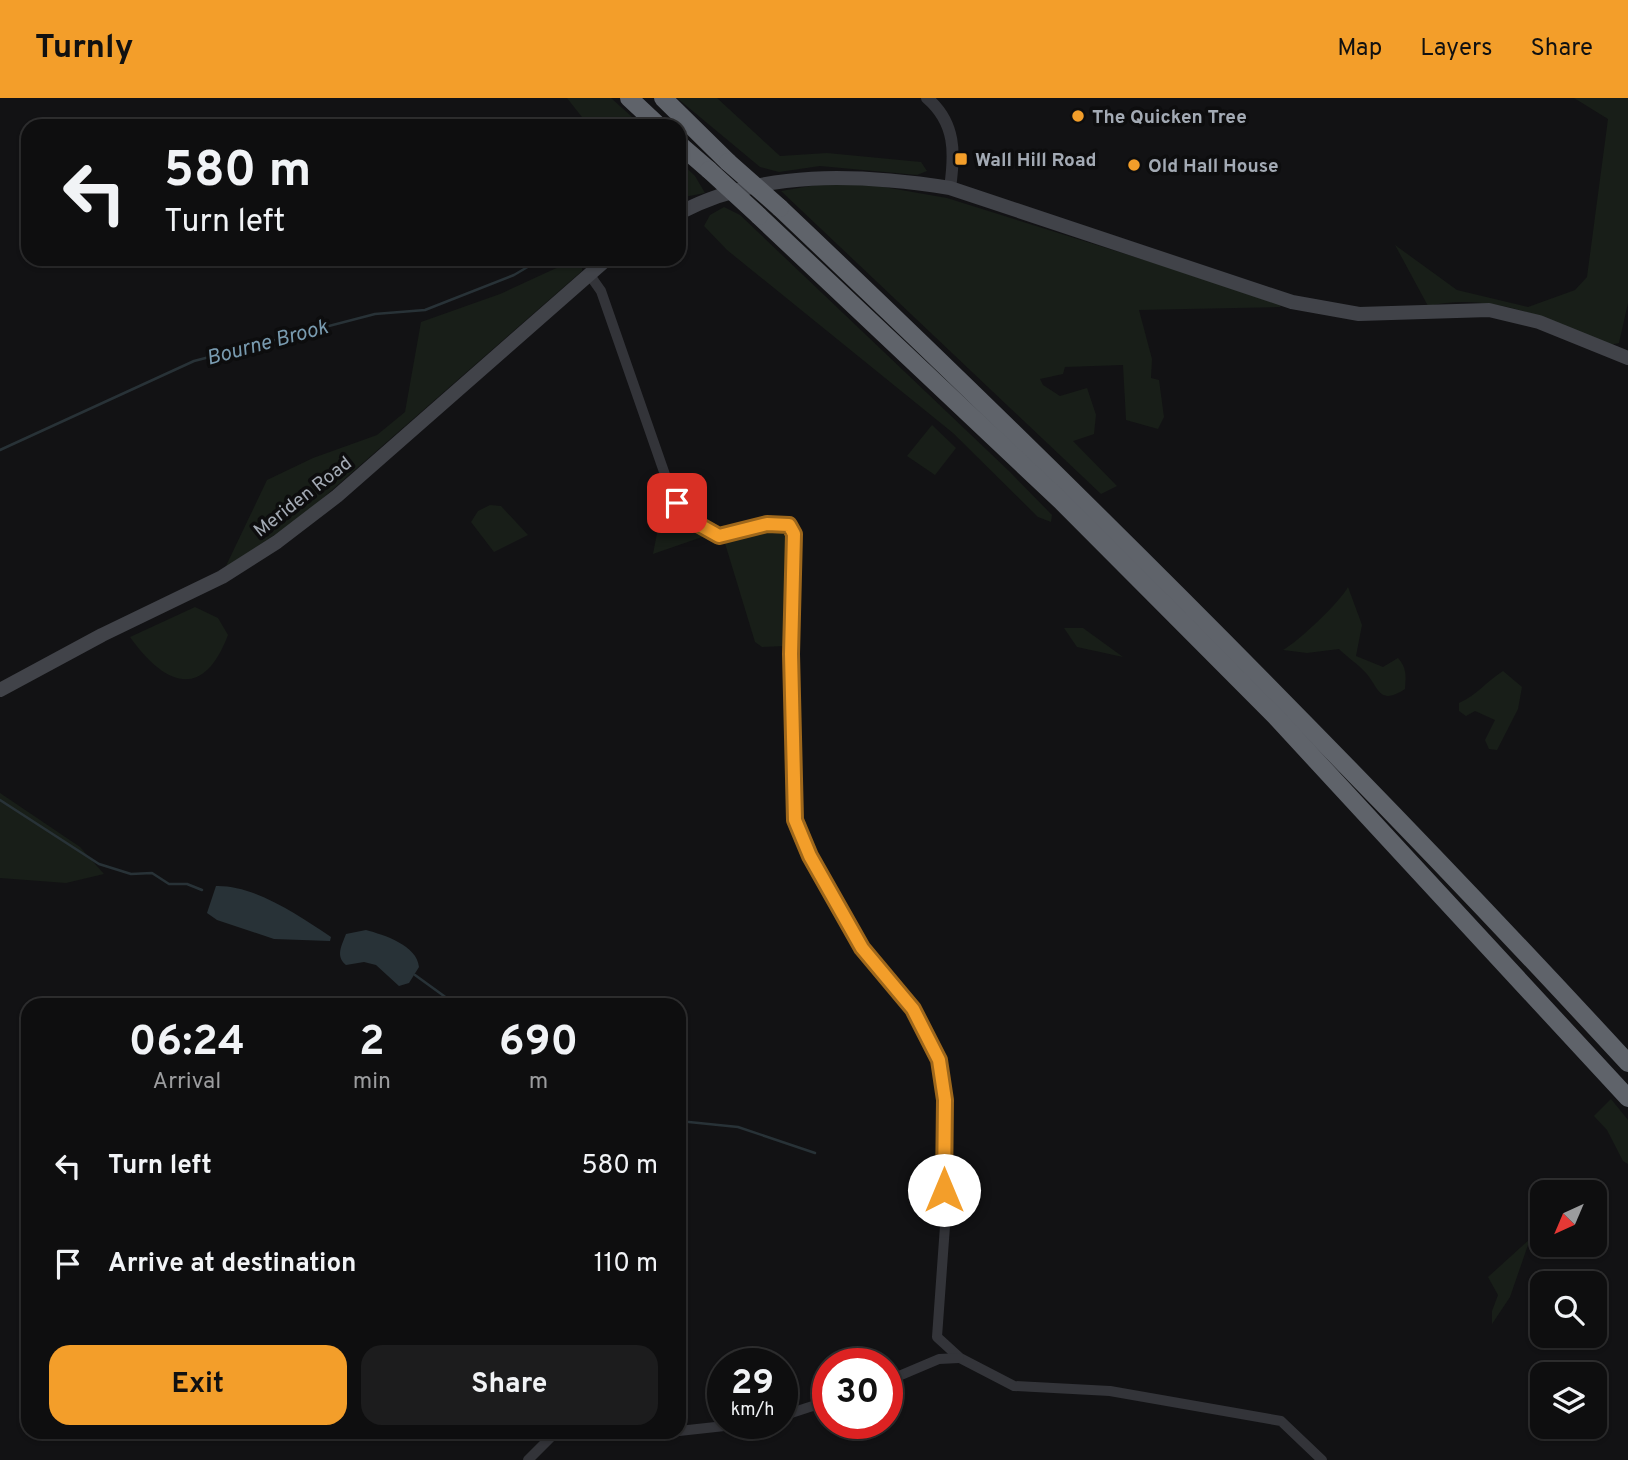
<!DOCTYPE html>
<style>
:root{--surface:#0e0e0f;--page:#1c1c1d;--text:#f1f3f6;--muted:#9b9c9e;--line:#2e2e2f;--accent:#f39e2a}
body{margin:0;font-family:Overpass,sans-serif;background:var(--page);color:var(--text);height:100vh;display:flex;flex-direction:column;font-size:26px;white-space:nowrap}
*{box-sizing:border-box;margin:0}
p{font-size:23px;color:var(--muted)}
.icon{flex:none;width:38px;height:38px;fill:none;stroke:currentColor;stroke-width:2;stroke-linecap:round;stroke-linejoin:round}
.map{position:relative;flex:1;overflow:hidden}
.panel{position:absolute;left:21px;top:900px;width:665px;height:441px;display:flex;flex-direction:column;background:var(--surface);border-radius:21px;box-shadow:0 2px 5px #0004,0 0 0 2px var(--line)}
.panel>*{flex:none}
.top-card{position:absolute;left:21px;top:21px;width:665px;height:147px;border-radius:21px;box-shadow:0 2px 5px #0004,0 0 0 2px var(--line);background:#0e0e0f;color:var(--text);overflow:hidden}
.needle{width:46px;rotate:224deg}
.fabs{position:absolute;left:1530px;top:1082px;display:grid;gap:14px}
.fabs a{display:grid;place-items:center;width:77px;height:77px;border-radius:14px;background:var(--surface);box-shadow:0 2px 5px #0004,0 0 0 2px var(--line);font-size:35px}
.speed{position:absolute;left:707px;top:1250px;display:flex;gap:14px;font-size:35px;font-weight:700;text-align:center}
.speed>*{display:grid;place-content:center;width:91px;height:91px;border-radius:50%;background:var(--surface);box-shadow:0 2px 5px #0004,0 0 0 2px var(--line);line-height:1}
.speed small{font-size:18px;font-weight:400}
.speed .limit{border:10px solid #d22;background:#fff;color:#111}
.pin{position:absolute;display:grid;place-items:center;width:60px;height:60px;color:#fff;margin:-30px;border-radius:14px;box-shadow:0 4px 10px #0006}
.me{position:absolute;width:77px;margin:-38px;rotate:0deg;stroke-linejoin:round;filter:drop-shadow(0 0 5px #0008)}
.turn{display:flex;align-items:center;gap:24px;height:147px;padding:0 28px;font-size:32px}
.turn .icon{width:91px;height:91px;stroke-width:2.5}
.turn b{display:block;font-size:49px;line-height:60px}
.eta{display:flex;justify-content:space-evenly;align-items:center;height:119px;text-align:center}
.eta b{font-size:42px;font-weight:700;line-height:49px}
.primary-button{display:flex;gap:14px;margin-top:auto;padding:14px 28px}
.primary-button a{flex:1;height:80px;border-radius:21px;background:var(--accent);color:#111;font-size:28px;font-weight:700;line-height:80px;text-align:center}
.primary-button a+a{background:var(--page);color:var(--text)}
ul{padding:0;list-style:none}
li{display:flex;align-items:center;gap:21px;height:98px;padding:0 28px}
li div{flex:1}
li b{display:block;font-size:26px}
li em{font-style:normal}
header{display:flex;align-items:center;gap:42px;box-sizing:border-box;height:98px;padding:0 35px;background:var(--accent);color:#111}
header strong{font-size:33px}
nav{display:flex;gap:38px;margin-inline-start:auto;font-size:24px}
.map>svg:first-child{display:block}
.green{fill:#181e18}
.water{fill:#283237}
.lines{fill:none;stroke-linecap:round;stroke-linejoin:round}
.stream{stroke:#283237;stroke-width:2.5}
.minor{stroke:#333439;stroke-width:10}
.tertiary{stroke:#333439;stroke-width:12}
.secondary{stroke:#414349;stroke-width:14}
.motorway{stroke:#5f636a;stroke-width:18}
.motorway-bridge{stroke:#5f636a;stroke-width:18}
.route-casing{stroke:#9e671b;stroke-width:18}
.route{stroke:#f39e2a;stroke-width:12}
.poi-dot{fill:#f39e2a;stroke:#0d0d0e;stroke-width:2.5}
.labels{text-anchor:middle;stroke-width:7;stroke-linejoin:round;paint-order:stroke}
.poi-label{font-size:19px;font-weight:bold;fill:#a3aab4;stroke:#0d0d0e;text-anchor:start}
.street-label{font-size:19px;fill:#a3aab4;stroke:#0d0d0e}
.water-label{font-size:21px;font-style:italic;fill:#799bb0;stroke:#0d0d0e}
</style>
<header>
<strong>Turnly</strong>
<nav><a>Map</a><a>Layers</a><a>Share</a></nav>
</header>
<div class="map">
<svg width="1628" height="1362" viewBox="0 0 1628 1362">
<rect width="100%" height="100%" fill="#121214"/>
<g class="green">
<polygon points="567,0 611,0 642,28 589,28"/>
<polygon points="677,0 717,0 780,58 827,55 921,64 927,73 917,77 820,68 779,74 760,69"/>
<path d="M 1574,0 L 1628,0 L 1628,205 L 1619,245 L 1610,247 C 1554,222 1491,193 1428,208 L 1395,147 L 1457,192 L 1528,209 L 1575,192 L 1587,179 L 1608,21 Z"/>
<polygon points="679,63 695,78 705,95 679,100"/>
<polygon points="861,85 947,100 1282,205 1280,209 1139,212 1152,261 1151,280 1159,282 1164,319 1158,331 1126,322 1123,267 1065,269 1063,276 1040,281 1043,287 1060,298 1087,290 1096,317 1094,336 1073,343 1117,388 1101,396 781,93 822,86"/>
<polygon points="724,109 740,117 1010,374 1052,417 1051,424 1038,419 953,335 727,152 704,128 710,117"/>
<polygon points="576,161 582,164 582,173 299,421 225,470 267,382 313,360 377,337 405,314 421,224 500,196"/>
<polygon points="932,327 956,350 935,377 907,358"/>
<polygon points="490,407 501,408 528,437 494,454 471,424 478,413"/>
<polygon points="675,409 702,435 702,439 653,456 661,414"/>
<polygon points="772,430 784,431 788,435 785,548 762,549 755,544 724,442"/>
<path d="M 1348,489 L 1362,527 L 1356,558 L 1383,569 L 1398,560 C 1407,570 1406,578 1405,591 C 1379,608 1379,590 1366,575 C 1358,566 1347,559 1339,551 L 1307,555 L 1283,552 C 1299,543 1340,504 1348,489 Z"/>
<path d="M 195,509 L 218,520 L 228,537 C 203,603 165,588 130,539 Z"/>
<polygon points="1064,530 1083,530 1123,559 1077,549"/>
<path d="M 1503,573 L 1522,589 L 1518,611 L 1497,652 L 1489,651 L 1485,642 L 1495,622 L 1475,613 L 1466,618 L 1459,613 L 1459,605 C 1477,597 1486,584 1503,573 Z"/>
<polygon points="0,695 80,749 104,776 66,785 0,780"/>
<polygon points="1611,1001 1628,1022 1628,1066 1623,1063 1607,1032 1594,1018"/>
<polygon points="1541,1131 1528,1147 1510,1199 1492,1226 1492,1213 1498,1197 1488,1179"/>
</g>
<g class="water">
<path d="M 216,788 C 255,787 299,818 331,839 L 330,843 L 274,841 L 217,822 L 207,815 Z"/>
<path d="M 366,832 C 384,837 417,847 419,869 L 409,885 L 399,888 L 376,867 L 364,864 L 346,867 C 335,858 342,847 346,836 Z"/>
</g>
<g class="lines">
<g class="stream">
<polyline points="0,352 194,263 375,216 425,212 514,177 541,161"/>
<polyline points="0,702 99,766 131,776 152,775 169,786 187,786 202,792"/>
<polyline points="415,877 455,906"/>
<polyline points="679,1023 738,1029 815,1055"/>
</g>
<g class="minor">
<path d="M 589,176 L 601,193 L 670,391 L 678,407 L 694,424 L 710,436 L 719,438 L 767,426 L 789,427 L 794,436 C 797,506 791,577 792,648 C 792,671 789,699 795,722 C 804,756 843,823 864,852 C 896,895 932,928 944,982 L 945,1128 L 937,1239 L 960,1260 L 1014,1288 L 1110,1293 L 1281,1323 L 1322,1362"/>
<polyline points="887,1283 939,1261 959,1260"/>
<polyline points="782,1318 828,1303"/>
<polyline points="679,1333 752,1325"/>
<polyline points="528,1362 556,1334"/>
</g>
<path class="tertiary" d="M 927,0 C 956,25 955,55 950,90"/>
<g class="secondary">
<path d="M 679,115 C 762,71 860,76 950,90 L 1292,204 L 1359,216 L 1489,212 L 1539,224 L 1628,260"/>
<polyline points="0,592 102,537 222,479 277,444 337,398 607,161"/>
</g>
<g class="motorway">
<polyline points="629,0 659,28"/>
<polyline points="663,0 728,64"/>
<polyline points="679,46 709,72"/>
<path d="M 780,110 C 1072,387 1356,670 1628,965"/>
<polyline points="759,118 1061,403 1275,618 1628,1000"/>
</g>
<g class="motorway-bridge">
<polyline points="728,64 780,110"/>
<polyline points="709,72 759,118"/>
</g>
</g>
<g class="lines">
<defs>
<polyline id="route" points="677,405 694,424 719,438 767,426 789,427 794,436 791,556 795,722 810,758 862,850 913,911 939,962 945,1002 944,1092"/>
</defs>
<use href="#route" class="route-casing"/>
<use href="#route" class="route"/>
</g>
<g class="poi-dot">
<circle cx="1078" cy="18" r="7"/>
<rect x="954" y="54" width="14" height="14" rx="3.5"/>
<circle cx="1134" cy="67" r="7"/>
</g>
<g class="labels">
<g class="poi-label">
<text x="1092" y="25">The Quicken Tree</text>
<text x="975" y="68">Wall Hill Road</text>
<text x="1148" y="74">Old Hall House</text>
</g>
<g class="street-label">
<text transform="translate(302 398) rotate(-38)" y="7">Meriden Road</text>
</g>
<g class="water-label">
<text transform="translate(267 244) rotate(-15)" y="7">Bourne Brook</text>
</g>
</g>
</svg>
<div class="fabs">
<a><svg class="needle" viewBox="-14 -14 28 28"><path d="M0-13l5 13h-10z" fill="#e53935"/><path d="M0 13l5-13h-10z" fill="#9b9c9e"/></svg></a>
<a><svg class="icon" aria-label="search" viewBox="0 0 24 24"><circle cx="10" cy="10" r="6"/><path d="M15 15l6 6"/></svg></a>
<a><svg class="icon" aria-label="layers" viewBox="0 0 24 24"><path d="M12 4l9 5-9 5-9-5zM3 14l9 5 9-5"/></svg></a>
</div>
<div class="speed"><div>29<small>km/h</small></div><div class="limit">30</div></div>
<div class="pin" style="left:677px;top:405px;background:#d93025"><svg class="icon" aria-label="arrive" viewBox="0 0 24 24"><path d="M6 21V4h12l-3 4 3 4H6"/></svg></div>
<svg class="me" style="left:944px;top:1092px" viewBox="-20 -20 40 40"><circle r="19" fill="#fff"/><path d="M0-13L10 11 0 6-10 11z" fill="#f39e2a"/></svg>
<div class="top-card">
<div class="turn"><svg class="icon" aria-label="left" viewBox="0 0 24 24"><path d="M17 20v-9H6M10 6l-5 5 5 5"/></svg><div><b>580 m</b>Turn left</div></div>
</div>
<section class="panel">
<div class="eta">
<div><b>06:24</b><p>Arrival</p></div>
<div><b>2</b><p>min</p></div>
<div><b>690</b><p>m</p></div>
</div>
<ul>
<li><svg class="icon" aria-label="left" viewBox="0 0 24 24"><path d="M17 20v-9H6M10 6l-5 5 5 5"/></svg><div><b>Turn left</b></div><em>580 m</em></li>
<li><svg class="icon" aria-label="arrive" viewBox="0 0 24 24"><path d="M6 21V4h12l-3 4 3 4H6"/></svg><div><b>Arrive at destination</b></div><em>110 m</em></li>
</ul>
<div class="primary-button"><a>Exit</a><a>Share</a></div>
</section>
</div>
